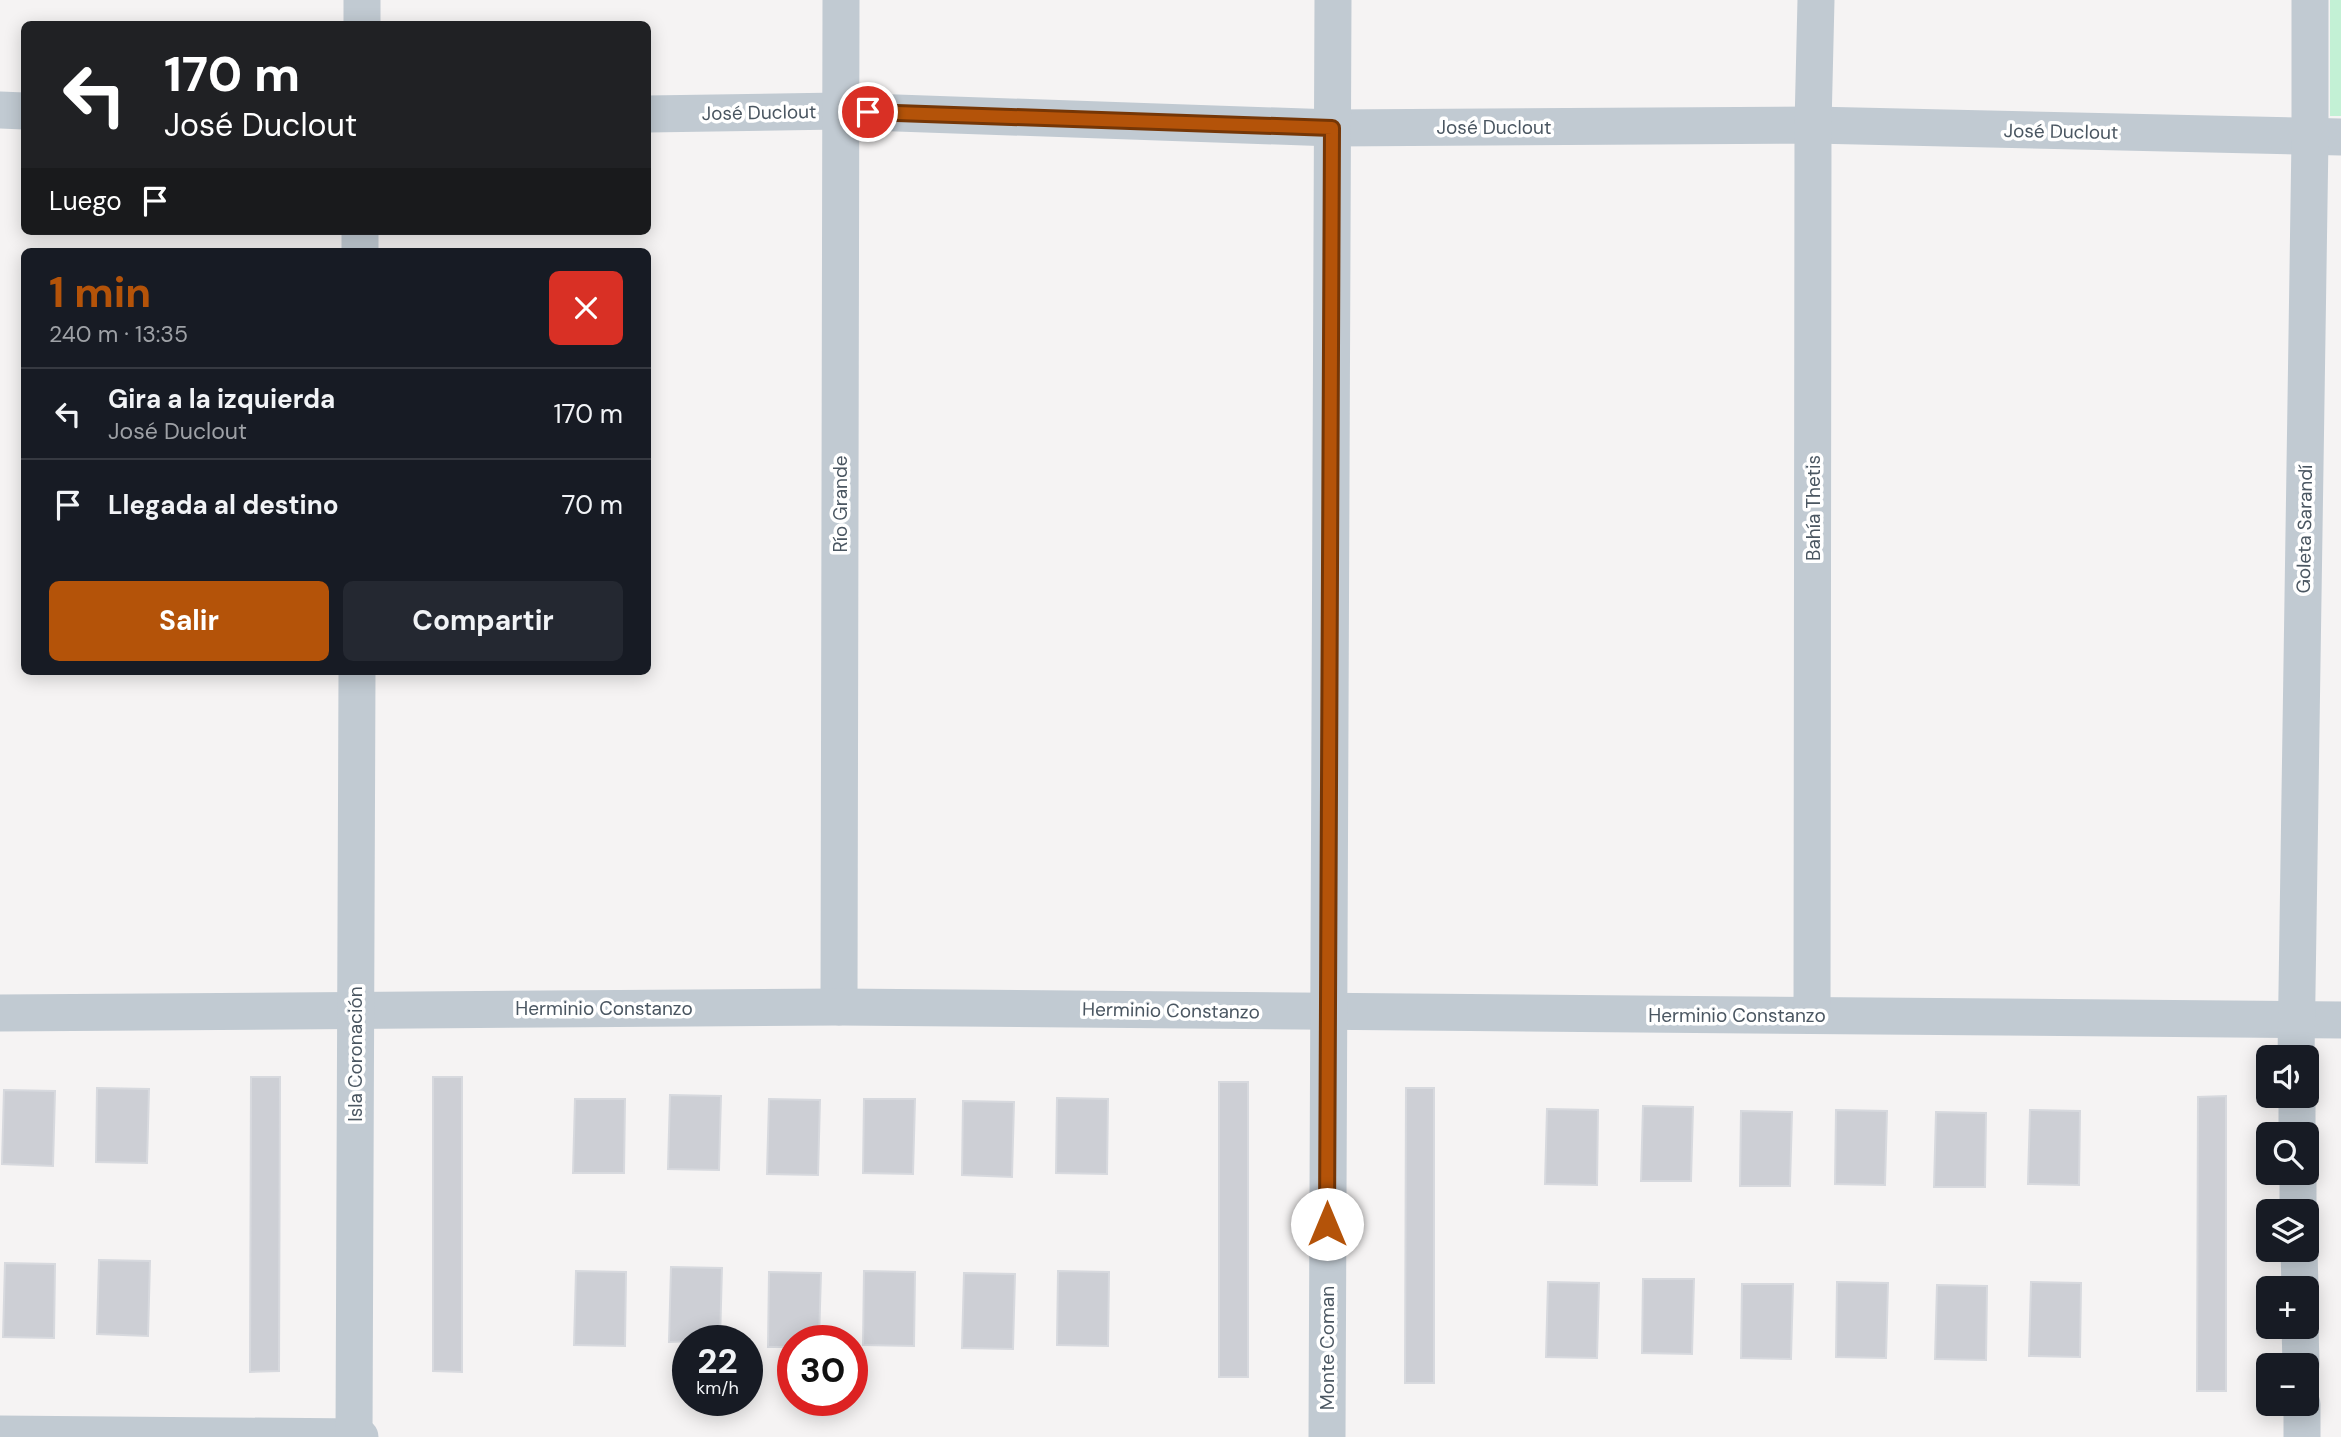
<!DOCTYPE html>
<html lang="es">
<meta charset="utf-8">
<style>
:root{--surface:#171b24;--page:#242831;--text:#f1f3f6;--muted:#9ea1a6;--line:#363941;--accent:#b45309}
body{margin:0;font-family:"DM Sans",sans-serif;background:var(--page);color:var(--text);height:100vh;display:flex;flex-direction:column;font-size:26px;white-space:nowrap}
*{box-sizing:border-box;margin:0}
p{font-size:23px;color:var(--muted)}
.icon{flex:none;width:38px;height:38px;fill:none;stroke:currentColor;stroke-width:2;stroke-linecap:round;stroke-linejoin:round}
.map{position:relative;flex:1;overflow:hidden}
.panel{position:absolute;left:21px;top:248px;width:630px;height:427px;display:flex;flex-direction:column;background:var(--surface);border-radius:10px;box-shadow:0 4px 18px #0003}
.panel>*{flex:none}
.top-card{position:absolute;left:21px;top:21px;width:630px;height:214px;border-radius:10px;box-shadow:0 4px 18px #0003;background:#202124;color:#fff;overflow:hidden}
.tools{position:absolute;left:2256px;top:1045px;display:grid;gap:14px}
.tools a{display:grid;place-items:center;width:63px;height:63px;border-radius:10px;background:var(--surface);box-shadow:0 4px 18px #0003;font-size:35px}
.speed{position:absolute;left:672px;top:1325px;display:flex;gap:14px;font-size:35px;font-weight:700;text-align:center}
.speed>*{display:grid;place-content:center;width:91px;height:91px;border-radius:50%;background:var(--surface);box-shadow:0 4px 18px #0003;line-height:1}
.speed small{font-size:18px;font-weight:400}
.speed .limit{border:10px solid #d22;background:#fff;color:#111}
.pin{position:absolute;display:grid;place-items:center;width:60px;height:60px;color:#fff;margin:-30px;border:4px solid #fff;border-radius:50%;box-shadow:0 2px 7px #0007}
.me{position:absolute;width:77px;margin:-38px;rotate:0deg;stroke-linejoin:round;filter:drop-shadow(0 0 5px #0008)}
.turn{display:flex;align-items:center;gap:24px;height:147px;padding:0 28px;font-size:32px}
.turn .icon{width:91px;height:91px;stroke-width:2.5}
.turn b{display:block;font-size:49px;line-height:60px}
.then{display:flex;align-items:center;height:66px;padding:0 28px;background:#0003;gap:14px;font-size:26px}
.round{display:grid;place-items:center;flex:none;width:74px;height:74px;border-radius:10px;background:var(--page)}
.head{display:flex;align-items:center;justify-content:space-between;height:119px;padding:0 28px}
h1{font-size:42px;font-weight:700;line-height:52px;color:var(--accent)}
.primary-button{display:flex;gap:14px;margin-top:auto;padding:14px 28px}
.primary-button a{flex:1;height:80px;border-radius:10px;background:var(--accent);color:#fff;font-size:28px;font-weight:700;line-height:80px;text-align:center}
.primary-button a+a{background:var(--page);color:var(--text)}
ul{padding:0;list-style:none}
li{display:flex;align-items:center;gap:21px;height:91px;padding:0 28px;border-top:2px solid var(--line)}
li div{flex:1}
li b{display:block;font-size:26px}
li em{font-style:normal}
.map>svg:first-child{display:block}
.green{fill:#c3f1d5}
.building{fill:#cdcfd5;stroke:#d7d9de;stroke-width:2}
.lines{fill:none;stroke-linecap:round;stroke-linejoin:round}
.street{stroke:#c1cad2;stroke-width:37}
.route-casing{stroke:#753606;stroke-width:18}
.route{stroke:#b45309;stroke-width:12}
.labels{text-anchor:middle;stroke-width:7;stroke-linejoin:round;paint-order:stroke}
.street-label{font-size:19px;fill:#4a5661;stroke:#fff}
</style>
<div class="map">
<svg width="2341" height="1437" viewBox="0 0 2341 1437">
<rect width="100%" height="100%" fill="#f5f3f3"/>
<rect class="green" x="2330" y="0" width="11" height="116"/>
<g class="building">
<polygon points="251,1077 280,1077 279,1371 250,1372"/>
<polygon points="433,1077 462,1077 462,1372 433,1371"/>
<rect x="1219" y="1082" width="29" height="295"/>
<polygon points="97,1088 149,1089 147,1163 96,1162"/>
<polygon points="1406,1088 1434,1088 1434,1383 1405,1383"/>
<polygon points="4,1090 55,1091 53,1166 2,1164"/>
<polygon points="670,1095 721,1096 719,1170 668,1169"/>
<polygon points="2226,1096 2226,1391 2197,1391 2198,1097"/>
<polygon points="1057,1098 1108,1099 1107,1174 1056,1173"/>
<polygon points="575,1099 625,1099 624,1173 573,1173"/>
<polygon points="769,1099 820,1100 818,1175 767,1174"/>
<polygon points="864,1099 915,1099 913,1174 863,1173"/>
<polygon points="963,1101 1014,1102 1012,1177 962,1175"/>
<polygon points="1643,1106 1693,1107 1691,1181 1641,1181"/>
<polygon points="1547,1109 1598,1110 1597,1185 1545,1184"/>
<polygon points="1836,1110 1887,1111 1885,1185 1835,1184"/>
<polygon points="2030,1110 2080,1111 2079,1185 2028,1184"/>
<polygon points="1741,1111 1792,1112 1790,1186 1740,1186"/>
<polygon points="1936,1112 1986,1113 1985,1187 1934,1187"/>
<polygon points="99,1260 150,1261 148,1336 97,1334"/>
<polygon points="5,1263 55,1264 54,1338 3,1337"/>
<polygon points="671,1267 722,1268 720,1340 669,1342"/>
<polygon points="576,1271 626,1272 625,1346 574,1345"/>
<polygon points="864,1271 915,1272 914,1346 863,1345"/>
<polygon points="1058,1271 1109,1272 1108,1346 1057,1345"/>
<polygon points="769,1272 821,1273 819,1340 793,1340 793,1347 768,1347"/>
<polygon points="964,1273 1015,1274 1013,1349 962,1348"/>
<polygon points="1643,1279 1694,1279 1692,1354 1642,1353"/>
<polygon points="1548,1282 1599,1283 1597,1358 1546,1357"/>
<polygon points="1837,1282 1888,1283 1886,1358 1836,1357"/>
<polygon points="2031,1282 2081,1283 2080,1357 2029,1356"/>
<polygon points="1742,1284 1793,1284 1791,1359 1741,1358"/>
<polygon points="1937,1285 1987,1286 1986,1360 1935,1359"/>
</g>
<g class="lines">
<g class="street">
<polyline points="362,24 362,0"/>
<polyline points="0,110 24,111"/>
<polyline points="648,114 840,111 1333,128 1813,125 2341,137"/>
<polyline points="360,252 360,231"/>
<polyline points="839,1007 841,0"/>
<polyline points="0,1013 839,1007 2341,1020"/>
<polyline points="1812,1015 1813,125 1816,0"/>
<polyline points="2296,1057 2310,138 2310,0"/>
<polyline points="2297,1096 2297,1134"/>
<polyline points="2298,1172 2298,1211"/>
<polyline points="2299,1250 2300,1288"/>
<polyline points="2300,1326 2301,1365"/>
<polyline points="2302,1404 2302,1437"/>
<polyline points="0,1434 360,1437"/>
<polyline points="354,1437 357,672"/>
<polyline points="1327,1437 1333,0"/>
</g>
</g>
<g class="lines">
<defs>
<polyline id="route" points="868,112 1332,128 1327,1224"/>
</defs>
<use href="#route" class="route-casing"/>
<use href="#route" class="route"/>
</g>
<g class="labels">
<g class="street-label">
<text transform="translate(759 112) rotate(-1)" y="7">José Duclout</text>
<text x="1494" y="134">José Duclout</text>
<text transform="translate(2061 131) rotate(1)" y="7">José Duclout</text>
<text transform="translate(840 504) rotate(-90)" y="7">Río Grande</text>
<text transform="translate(1813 508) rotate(-90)" y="7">Bahía Thetis</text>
<text transform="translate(2304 529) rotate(-89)" y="7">Goleta Sarandí</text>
<text x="604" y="1015">Herminio Constanzo</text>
<text transform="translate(1171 1010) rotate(1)" y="7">Herminio Constanzo</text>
<text x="1737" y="1022">Herminio Constanzo</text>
<text transform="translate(355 1054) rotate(-90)" y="7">Isla Coronación</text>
<text transform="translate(1327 1348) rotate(-90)" y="7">Monte Coman</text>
</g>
</g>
</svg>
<div class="tools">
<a><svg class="icon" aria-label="sound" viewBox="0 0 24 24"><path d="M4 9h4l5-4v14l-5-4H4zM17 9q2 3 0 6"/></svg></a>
<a><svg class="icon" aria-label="search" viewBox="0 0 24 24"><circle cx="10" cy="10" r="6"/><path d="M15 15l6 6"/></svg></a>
<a><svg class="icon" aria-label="layers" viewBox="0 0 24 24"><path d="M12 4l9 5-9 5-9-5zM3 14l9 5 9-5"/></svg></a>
<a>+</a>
<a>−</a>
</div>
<div class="speed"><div>22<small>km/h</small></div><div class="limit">30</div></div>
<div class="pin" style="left:868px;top:112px;background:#d93025"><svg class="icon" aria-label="arrive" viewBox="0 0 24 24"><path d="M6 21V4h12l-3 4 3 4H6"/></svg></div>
<svg class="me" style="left:1327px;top:1224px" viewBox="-20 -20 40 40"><circle r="19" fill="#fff"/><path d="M0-13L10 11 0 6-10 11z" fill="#b45309"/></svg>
<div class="top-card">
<div class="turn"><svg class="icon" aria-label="left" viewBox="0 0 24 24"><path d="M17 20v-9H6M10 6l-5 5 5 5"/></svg><div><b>170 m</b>José Duclout</div></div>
<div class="then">Luego<svg class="icon" aria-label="arrive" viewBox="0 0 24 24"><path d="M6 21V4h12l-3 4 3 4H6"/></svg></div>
</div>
<section class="panel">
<div class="head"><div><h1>1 min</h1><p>240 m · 13:35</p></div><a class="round" style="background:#d93025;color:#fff"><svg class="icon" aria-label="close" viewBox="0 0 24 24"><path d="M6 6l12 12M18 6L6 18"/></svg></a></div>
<ul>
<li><svg class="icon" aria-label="left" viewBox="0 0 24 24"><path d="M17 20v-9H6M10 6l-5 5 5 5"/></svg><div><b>Gira a la izquierda</b><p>José Duclout</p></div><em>170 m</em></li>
<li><svg class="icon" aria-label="arrive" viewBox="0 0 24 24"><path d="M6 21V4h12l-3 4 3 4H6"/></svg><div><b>Llegada al destino</b></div><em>70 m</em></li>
</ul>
<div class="primary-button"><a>Salir</a><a>Compartir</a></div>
</section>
</div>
